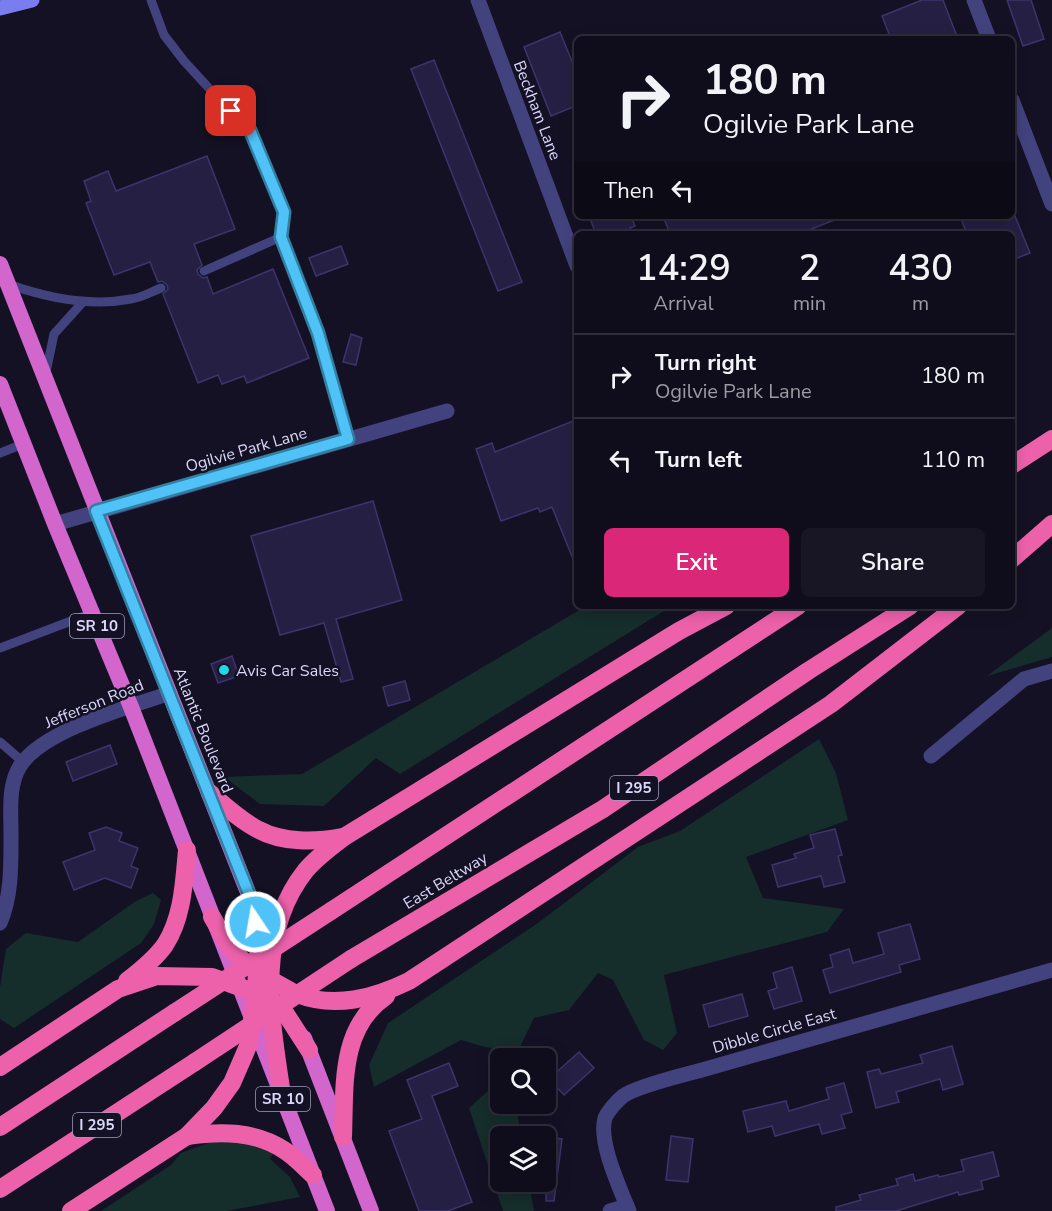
<!DOCTYPE html>
<style>
:root{--surface:#0f0d1b;--page:#181624;--text:#f1f3f6;--muted:#9b9ca3;--line:#2f2d3a;--accent:#db2777}
body{margin:0;font-family:"Nunito Sans",sans-serif;background:var(--page);color:var(--text);height:100vh;display:flex;flex-direction:column;font-size:22px;white-space:nowrap}
*{box-sizing:border-box;margin:0}
p{font-size:20px;color:var(--muted)}
.icon{flex:none;width:33px;height:33px;fill:none;stroke:currentColor;stroke-width:2;stroke-linecap:round;stroke-linejoin:round}
.map{position:relative;flex:1;overflow:hidden}
.details{position:absolute;left:574px;top:231px;width:441px;height:378px;display:flex;flex-direction:column;background:var(--surface);border-radius:9px;box-shadow:0 3px 15px #0003,0 0 0 2px var(--line)}
.details>*{flex:none}
.top-card{position:absolute;left:574px;top:36px;width:441px;height:183px;border-radius:9px;box-shadow:0 3px 15px #0003,0 0 0 2px var(--line);background:#0f0d1b;color:var(--text);overflow:hidden}
.controls{position:absolute;left:490px;top:1048px;display:grid;gap:12px}
.controls a{display:grid;place-items:center;width:66px;height:66px;border-radius:9px;background:var(--surface);box-shadow:0 3px 15px #0003,0 0 0 2px var(--line);font-size:30px}
.pin{position:absolute;display:grid;place-items:center;width:51px;height:51px;color:#fff;margin:-26px;border-radius:12px;box-shadow:0 3px 9px #0006}
.me{position:absolute;width:66px;margin:-33px;rotate:348deg;stroke-linejoin:round;filter:drop-shadow(0 0 4px #0008)}
.turn{display:flex;align-items:center;gap:21px;height:126px;padding:0 30px;font-size:27px}
.turn .icon{width:78px;height:78px;stroke-width:2.5}
.turn b{display:block;font-size:42px;line-height:51px}
.then{display:flex;align-items:center;height:57px;padding:0 30px;background:#0003;gap:12px;font-size:22px}
.eta{display:flex;justify-content:space-evenly;align-items:center;height:102px;text-align:center}
.eta b{font-size:36px;font-weight:600;line-height:42px}
.button{display:flex;gap:12px;margin-top:auto;padding:12px 30px}
.button a{flex:1;height:69px;border-radius:9px;background:var(--accent);color:#fff;font-size:24px;font-weight:600;line-height:69px;text-align:center}
.button a+a{background:var(--page);color:var(--text)}
ul{padding:0;list-style:none}
li{display:flex;align-items:center;gap:18px;height:84px;padding:0 30px;border-top:2px solid var(--line)}
li div{flex:1}
li b{display:block;font-size:22px}
li em{font-style:normal}
.map>svg:first-child{display:block}
.green{fill:#152d2b}
.building{fill:#252043;stroke:#3d346c;stroke-width:1.5}
.lines{fill:none;stroke-linecap:round;stroke-linejoin:round}
.service{stroke:#42427e;stroke-width:9}
.minor{stroke:#42427e;stroke-width:15}
.secondary{stroke:#7a7df0;stroke-width:15}
.trunk{stroke:#d266cd;stroke-width:16}
.motorway{stroke:#ed61ab;stroke-width:18}
.motorway-bridge{stroke:#ed61ab;stroke-width:18}
.route-casing{stroke:#337fa1;stroke-width:15}
.route{stroke:#4fc3f7;stroke-width:10}
.poi-dot{fill:#1adbe5;stroke:#141124;stroke-width:2}
.labels{text-anchor:middle;stroke-width:5;stroke-linejoin:round;paint-order:stroke}
.shield{fill:#141124;stroke:#9f9dba;stroke-width:1.5}
.shield-label{font-size:15px;font-weight:bold;fill:#dbd9fb}
.street-label{font-size:16px;fill:#dbd9fb;stroke:#141124}
.poi-label{font-size:16px;fill:#dbd9fb;stroke:#141124;text-anchor:start}
</style>
<div class="map">
<svg width="1052" height="1211" viewBox="0 0 1052 1211">
<rect width="100%" height="100%" fill="#141124"/>
<g class="green">
<polygon points="586,606 672,606 400,774 376,758 324,806 260,804 224,777 302,774"/>
<polygon points="1052,628 1052,657 987,676"/>
<polygon points="819,739 836,773 848,820 746,857 763,898 844,909 827,932 664,975 677,1033 663,1050 644,1040 613,980 598,973 569,1010 534,1018 518,1051 485,1047 461,1040 374,1087 369,1065 388,1023 538,923 638,847 680,831"/>
<polygon points="153,893 161,900 154,924 141,943 14,1028 0,1019 0,987 6,949 26,933 78,942 136,901"/>
<polygon points="489,1090 501,1096 501,1104 516,1104 521,1137 501,1137 501,1182 529,1182 534,1211 503,1211 469,1108"/>
<polygon points="225,1140 248,1144 273,1153 270,1159 290,1177 300,1197 227,1211 101,1211 171,1165 181,1153 211,1142"/>
</g>
<g class="building">
<polygon points="922,0 943,0 958,39 891,39 882,16"/>
<polygon points="1007,0 1031,0 1044,39 1023,46"/>
<polygon points="560,32 578,76 578,105 551,116 524,47"/>
<polygon points="434,60 522,282 498,291 411,69"/>
<polygon points="207,156 235,229 194,244 202,265 197,270 198,274 203,278 207,277 213,294 273,269 309,358 247,383 244,376 222,384 218,375 198,383 163,294 168,289 167,285 162,281 158,282 150,262 114,275 86,203 91,201 84,181 108,171 116,191"/>
<polygon points="1013,211 1030,253 1012,260 1012,234 967,234 960,216 1012,216"/>
<polygon points="589,216 631,216 635,226 630,228 632,234 596,234"/>
<polygon points="663,216 842,216 842,217 799,234 670,234"/>
<polygon points="341,246 348,264 316,276 309,258"/>
<polygon points="351,334 362,338 356,365 343,362"/>
<polygon points="578,419 578,569 577,569 552,507 540,512 538,508 501,521 476,449 492,443 495,452"/>
<polygon points="373,501 402,600 336,619 353,679 341,682 324,623 280,635 251,536"/>
<polygon points="232,656 239,676 218,683 211,664"/>
<polygon points="405,681 410,700 388,706 383,687"/>
<polygon points="110,745 117,764 73,781 66,762"/>
<polygon points="106,827 122,833 119,841 138,848 131,866 138,869 131,888 105,878 74,890 63,862 95,850 89,833"/>
<polygon points="835,829 842,855 838,856 845,882 824,887 821,876 778,887 772,865 796,858 794,854 814,848 810,835"/>
<polygon points="910,924 920,959 899,965 901,972 830,993 823,970 833,967 830,955 849,949 853,963 884,954 878,933"/>
<polygon points="792,967 802,1001 774,1009 768,991 777,988 773,973"/>
<polygon points="742,994 748,1016 709,1027 703,1005"/>
<polygon points="952,1046 963,1084 943,1090 940,1079 896,1092 899,1102 876,1108 867,1072 879,1069 881,1074 923,1063 920,1055"/>
<polygon points="579,1052 594,1068 564,1095 549,1079"/>
<polygon points="449,1063 458,1086 432,1096 472,1202 448,1211 419,1211 389,1131 422,1119 407,1080"/>
<polygon points="844,1083 852,1112 841,1115 845,1128 822,1134 819,1124 775,1136 772,1126 748,1132 743,1111 786,1101 789,1111 829,1099 826,1088"/>
<polygon points="671,1136 693,1139 688,1182 666,1180"/>
<polygon points="546,1137 562,1139 554,1201 546,1201"/>
<polygon points="993,1152 999,1176 981,1181 983,1189 959,1195 958,1192 896,1211 836,1211 836,1207 861,1200 859,1195 898,1185 896,1179 913,1174 915,1181 938,1175 939,1177 964,1171 961,1160"/>
</g>
<g class="lines">
<g class="service">
<polyline points="151,0 164,35 184,61 217,97 250,130 284,212 281,237 318,333 348,439"/>
<polyline points="204,271 281,237"/>
<path d="M 8,284 C 47,298 89,307 131,299 C 141,298 151,292 161,288"/>
<polyline points="46,372 54,334 82,303"/>
<polyline points="0,453 23,444"/>
<polyline points="0,648 92,613"/>
<polyline points="0,742 23,762"/>
</g>
<g class="minor">
<polyline points="478,0 577,266"/>
<polyline points="974,0 989,39"/>
<polyline points="1012,100 1052,204"/>
<polyline points="55,524 447,411"/>
<polyline points="931,756 1024,679 1052,671"/>
<path d="M 0,923 C 12,896 11,862 11,833 C 11,811 8,785 20,766 C 43,730 129,707 170,693"/>
<polyline points="610,1211 627,1206"/>
<path d="M 629,1211 C 620,1188 598,1142 605,1118 C 608,1111 617,1101 623,1096 C 637,1086 683,1075 702,1070 L 1052,970"/>
</g>
<polyline class="secondary" points="0,8 32,0"/>
<g class="trunk">
<polyline points="0,264 255,910"/>
<polyline points="0,384 55,524 131,707 327,1211"/>
<polyline points="304,1038 371,1211"/>
</g>
<g class="motorway">
<polyline points="1012,465 1052,439"/>
<polyline points="1012,559 1052,524"/>
<path d="M 210,793 C 225,806 241,821 259,830 C 283,843 316,842 342,837"/>
<polyline points="331,911 798,606"/>
<path d="M 212,917 C 219,928 224,940 232,949 C 245,965 262,976 280,985 C 286,988 291,992 297,994 C 335,1009 374,998 409,981 L 831,704 L 958,606"/>
<polyline points="351,959 603,809 808,671 910,606"/>
<path d="M 127,981 C 140,971 155,959 165,945 C 183,917 184,882 187,850"/>
<polyline points="0,1067 118,989 157,976 212,977 256,993 282,1008 309,1050"/>
<path d="M 282,1095 C 271,1020 254,935 306,870 C 317,857 331,847 344,837 L 679,631 L 726,606"/>
<polyline points="0,1127 174,1013"/>
<path d="M 187,1136 C 221,1131 255,1131 284,1150 C 295,1157 304,1167 313,1175"/>
<path d="M 343,1137 C 345,1086 339,1028 386,996"/>
<polyline points="0,1189 195,1062"/>
<polyline points="71,1211 187,1136 214,1108 232,1083 248,1046 255,1001 259,945 251,899"/>
</g>
<g class="motorway-bridge">
<polyline points="174,1013 331,911"/>
<polyline points="195,1062 351,959"/>
</g>
</g>
<g class="lines">
<defs>
<polyline id="route" points="231,111 250,130 284,212 281,237 318,333 348,439 96,511 251,899 255,922"/>
</defs>
<use href="#route" class="route-casing"/>
<use href="#route" class="route"/>
</g>
<circle class="poi-dot" cx="224" cy="670" r="6"/>
<g class="labels">
<g class="shield">
<rect x="70" y="614" width="54" height="24" rx="4.5"/>
<rect x="610" y="776" width="48" height="24" rx="4.5"/>
<rect x="256" y="1087" width="54" height="24" rx="4.5"/>
<rect x="73" y="1113" width="48" height="24" rx="4.5"/>
</g>
<g class="shield-label">
<text x="97" y="631">SR 10</text>
<text x="634" y="793">I 295</text>
<text x="283" y="1104">SR 10</text>
<text x="97" y="1130">I 295</text>
</g>
<g class="street-label">
<text transform="translate(538 110) rotate(69)" y="6">Beckham Lane</text>
<text transform="translate(246 449) rotate(-16)" y="6">Ogilvie Park Lane</text>
<text transform="translate(94 703) rotate(-22)" y="6">Jefferson Road</text>
<text transform="translate(204 730) rotate(68)" y="6">Atlantic Boulevard</text>
<text transform="translate(445 880) rotate(-31)" y="6">East Beltway</text>
<text transform="translate(774 1030) rotate(-16)" y="6">Dibble Circle East</text>
</g>
<g class="poi-label">
<text x="236" y="676">Avis Car Sales</text>
</g>
</g>
</svg>
<div class="controls">
<a><svg class="icon" aria-label="search" viewBox="0 0 24 24"><circle cx="10" cy="10" r="6"/><path d="M15 15l6 6"/></svg></a>
<a><svg class="icon" aria-label="layers" viewBox="0 0 24 24"><path d="M12 4l9 5-9 5-9-5zM3 14l9 5 9-5"/></svg></a>
</div>
<div class="pin" style="left:231px;top:111px;background:#d93025"><svg class="icon" aria-label="arrive" viewBox="0 0 24 24"><path d="M6 21V4h12l-3 4 3 4H6"/></svg></div>
<svg class="me" style="left:255px;top:922px" viewBox="-20 -20 40 40"><circle r="17" fill="#4fc3f7" stroke="#fff" stroke-width="3"/><path d="M0-11L8 9 0 5-8 9z" fill="#fff"/></svg>
<div class="top-card">
<div class="turn"><svg class="icon" aria-label="right" viewBox="0 0 24 24"><path d="M7 20v-9h11M14 6l5 5-5 5"/></svg><div><b>180 m</b>Ogilvie Park Lane</div></div>
<div class="then">Then<svg class="icon" aria-label="left" viewBox="0 0 24 24"><path d="M17 20v-9H6M10 6l-5 5 5 5"/></svg></div>
</div>
<section class="details">
<div class="eta">
<div><b>14:29</b><p>Arrival</p></div>
<div><b>2</b><p>min</p></div>
<div><b>430</b><p>m</p></div>
</div>
<ul>
<li><svg class="icon" aria-label="right" viewBox="0 0 24 24"><path d="M7 20v-9h11M14 6l5 5-5 5"/></svg><div><b>Turn right</b><p>Ogilvie Park Lane</p></div><em>180 m</em></li>
<li><svg class="icon" aria-label="left" viewBox="0 0 24 24"><path d="M17 20v-9H6M10 6l-5 5 5 5"/></svg><div><b>Turn left</b></div><em>110 m</em></li>
</ul>
<div class="button"><a>Exit</a><a>Share</a></div>
</section>
</div>
